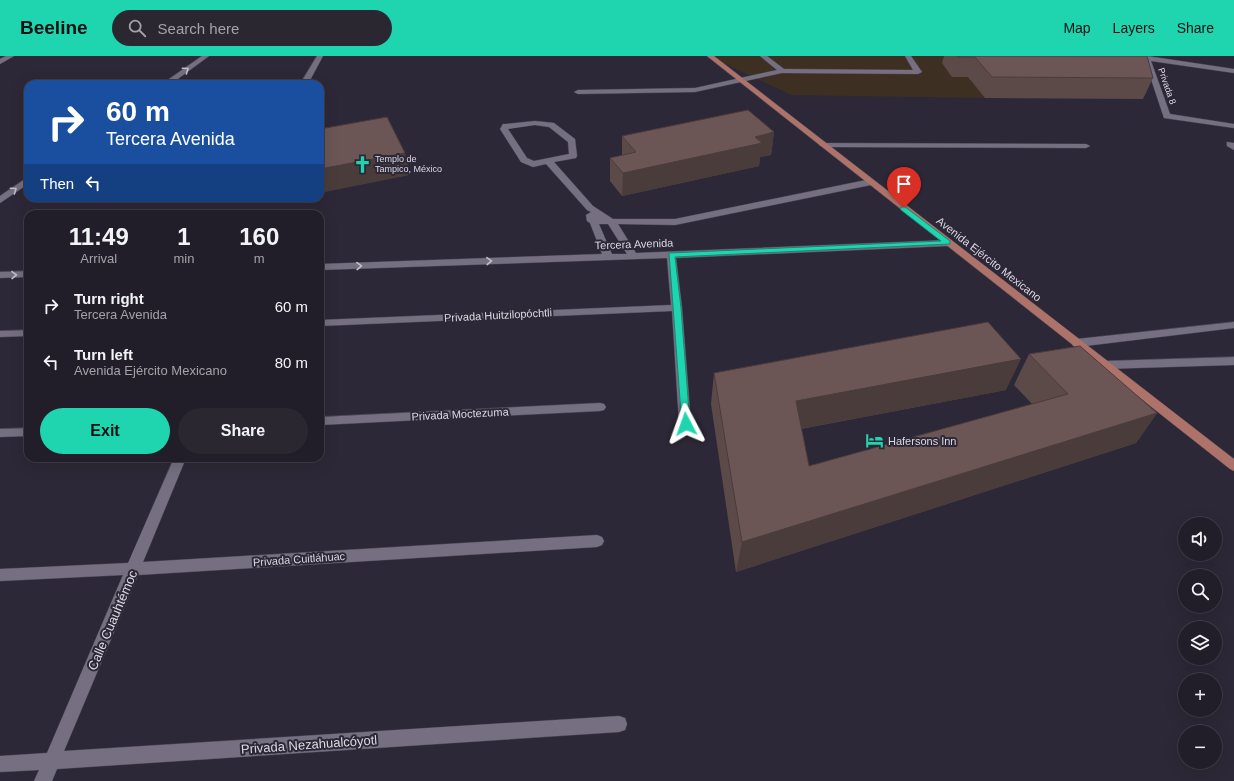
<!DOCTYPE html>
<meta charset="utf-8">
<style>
:root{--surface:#221e29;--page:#2a2731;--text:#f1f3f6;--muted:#a2a2a8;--line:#3f3c46;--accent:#1fd5b0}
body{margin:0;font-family:Helvetica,sans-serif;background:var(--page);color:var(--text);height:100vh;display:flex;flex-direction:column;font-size:15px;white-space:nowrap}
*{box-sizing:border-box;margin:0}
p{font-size:13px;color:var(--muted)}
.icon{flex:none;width:22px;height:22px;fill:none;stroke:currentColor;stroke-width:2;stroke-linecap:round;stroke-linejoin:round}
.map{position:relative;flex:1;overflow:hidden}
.drawer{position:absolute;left:24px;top:154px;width:300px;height:252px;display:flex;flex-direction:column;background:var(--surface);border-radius:12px;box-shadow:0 4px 16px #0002,0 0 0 1px var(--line)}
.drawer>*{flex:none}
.top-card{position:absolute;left:24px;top:24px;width:300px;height:122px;border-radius:12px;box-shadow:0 4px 16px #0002,0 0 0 1px var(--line);background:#1a4fa0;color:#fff;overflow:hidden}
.fabs{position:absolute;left:1178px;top:461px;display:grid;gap:8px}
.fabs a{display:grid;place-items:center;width:44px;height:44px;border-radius:50%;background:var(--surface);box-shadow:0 4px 16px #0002,0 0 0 1px var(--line);font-size:20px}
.pin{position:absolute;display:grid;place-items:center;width:34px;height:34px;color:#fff;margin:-41px -17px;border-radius:50% 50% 50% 0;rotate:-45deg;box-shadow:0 0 4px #0007}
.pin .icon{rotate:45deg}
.me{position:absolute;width:44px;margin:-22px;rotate:356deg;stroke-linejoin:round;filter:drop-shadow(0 0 3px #0008)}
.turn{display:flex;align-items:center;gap:14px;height:84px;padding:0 16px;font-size:18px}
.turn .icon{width:52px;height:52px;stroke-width:2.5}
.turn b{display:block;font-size:28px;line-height:34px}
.then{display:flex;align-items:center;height:38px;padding:0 16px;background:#0003;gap:8px;font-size:15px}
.eta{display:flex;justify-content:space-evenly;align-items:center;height:68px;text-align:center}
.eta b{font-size:24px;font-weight:700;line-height:28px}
.primary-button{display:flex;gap:8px;margin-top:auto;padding:8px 16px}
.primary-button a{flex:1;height:46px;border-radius:24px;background:var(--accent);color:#111;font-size:16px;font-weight:700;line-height:46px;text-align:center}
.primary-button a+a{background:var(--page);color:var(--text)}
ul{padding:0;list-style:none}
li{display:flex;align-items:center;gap:12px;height:56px;padding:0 16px}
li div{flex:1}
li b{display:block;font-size:15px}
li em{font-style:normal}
header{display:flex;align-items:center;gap:24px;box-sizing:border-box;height:56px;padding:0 20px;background:var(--accent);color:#111}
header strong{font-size:19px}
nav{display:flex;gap:22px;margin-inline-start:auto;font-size:14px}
.search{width:280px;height:36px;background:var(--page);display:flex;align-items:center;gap:10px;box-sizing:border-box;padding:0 14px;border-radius:22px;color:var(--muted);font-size:15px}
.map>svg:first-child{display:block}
.commercial{fill:#3d3022}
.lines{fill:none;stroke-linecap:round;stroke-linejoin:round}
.minor-casing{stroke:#494551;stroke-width:1}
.major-casing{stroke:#494551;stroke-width:1}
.minor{fill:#756f81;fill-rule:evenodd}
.major{fill:#ad736b;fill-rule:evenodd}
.wall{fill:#5c4a49}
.shaded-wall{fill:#4b3c3c}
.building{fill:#6b5655;stroke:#4b3c3c}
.oneway{stroke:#c2beca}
.route{fill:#1fd5b0;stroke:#148a72}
.labels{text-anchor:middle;stroke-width:4;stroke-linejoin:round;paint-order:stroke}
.far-street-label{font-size:9px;fill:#dcd9e3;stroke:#2d2837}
.far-poi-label{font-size:9px;fill:#dcd9e3;stroke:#2d2837;text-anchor:start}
.street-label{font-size:11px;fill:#dcd9e3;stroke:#2d2837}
.poi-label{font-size:11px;fill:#dcd9e3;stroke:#2d2837;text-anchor:start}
.near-street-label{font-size:13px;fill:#dcd9e3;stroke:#2d2837}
</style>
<header>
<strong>Beeline</strong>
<div class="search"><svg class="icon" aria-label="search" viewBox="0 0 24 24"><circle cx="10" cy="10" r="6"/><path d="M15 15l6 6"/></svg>Search here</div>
<nav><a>Map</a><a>Layers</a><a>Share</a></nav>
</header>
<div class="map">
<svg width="1234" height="725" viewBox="0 0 1234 725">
<rect width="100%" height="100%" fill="#2d2837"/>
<polygon class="commercial" points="708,0 1106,0 985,42 791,39"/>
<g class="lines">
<defs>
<g id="minor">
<polygon points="6,0 14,0 0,8 0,3"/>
<polygon points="202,0 209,0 171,28 162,28"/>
<polygon points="317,0 323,0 308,28 300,28"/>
<polygon points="760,0 767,0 784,13 913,14 905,0 911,0 922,16 918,18 782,17 695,36 578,38 574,36 578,34 695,32 777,14"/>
<polygon points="1147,0 1234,13 1234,17 1151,5 1170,58 1234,68 1234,72 1164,62 1144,2"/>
<path d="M 535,65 L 554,67 L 575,83 L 577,100 L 576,102 L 554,106 L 593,150 L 613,163 L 675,163 L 871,123 L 875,126 L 871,129 L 675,169 L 618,168 L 636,197 L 948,184 L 953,187 L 948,190 L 676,202 L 682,252 L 691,368 L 689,371 L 685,372 L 681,371 L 679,368 L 672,255 L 320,270 L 320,264 L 671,249 L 667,202 L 320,214 L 320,208 L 602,198 L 590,167 L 587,165 L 586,159 L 591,156 L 587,154 L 546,108 L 533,111 L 521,106 L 500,73 L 503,68 L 506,68 ZM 535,69 L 549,71 L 568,86 L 569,98 L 534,105 L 527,102 L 508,73 ZM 599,168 L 608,168 L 627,198 L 612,198 Z"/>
<polygon points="1227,86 1234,87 1234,94 1227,90"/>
<polygon points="820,87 1086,88 1090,90 1086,92 823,91 819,89"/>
<polygon points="28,121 28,128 0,147 0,140"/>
<polygon points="28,215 28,221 0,222 0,216"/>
<polygon points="1234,266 1234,272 1077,291 1073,290 1072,287 1073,284 1077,283"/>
<polygon points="28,274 28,280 0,281 0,275"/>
<polygon points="1234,301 1234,309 1104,313 1100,312 1098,309 1100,306 1104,305"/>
<polygon points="600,347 604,348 606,351 604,354 600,355 320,369 320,361"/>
<polygon points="28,372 28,380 0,381 0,373"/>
<polygon points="174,402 186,402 143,506 597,479 602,481 604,485 602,489 597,491 138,519 64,695 619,660 625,662 627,668 625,674 619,676 57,713 52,725 34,725 39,714 0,716 0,700 47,697 123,519 0,525 0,513 128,507"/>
</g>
<polygon id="major" points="707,0 714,0 1234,403 1234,415 1230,413"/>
</defs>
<use href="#minor" class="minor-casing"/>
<use href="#major" class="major-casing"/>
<use href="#minor" class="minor"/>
<use href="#major" class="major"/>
</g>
<g class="wall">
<polygon points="944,0 1147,0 1153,22 1143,43 985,42 968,21 952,21 942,7"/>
<polygon points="774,76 771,99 760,101 759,110 622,140 610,125 610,102 622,100 622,80"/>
<polygon points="1029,298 1157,357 1136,387 736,516 711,348 714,317 1006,334 801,373 809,410 1032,348 1014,329"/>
</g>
<g class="shaded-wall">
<polygon points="774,76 771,99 760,101 759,110 622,140 623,117 755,81"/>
<polygon points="405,97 410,119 320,137 320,113"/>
<polygon points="269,142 298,142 270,147"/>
<polygon points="1021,303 1006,334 789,375 796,345"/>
<polygon points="1157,357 1136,387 736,516 742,486"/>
</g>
<g class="building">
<polygon points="957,0 1147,0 1153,22 992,21 975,1 958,1"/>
<polygon points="748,54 774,76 755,81 762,87 623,117 610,102 636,96 622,80"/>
<polygon points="387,61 405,97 320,113 320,73"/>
<polygon points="988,266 1021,303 796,345 809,410 1068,338 1029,298 1080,290 1157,357 742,486 714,317"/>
</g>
<defs><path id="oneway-chevron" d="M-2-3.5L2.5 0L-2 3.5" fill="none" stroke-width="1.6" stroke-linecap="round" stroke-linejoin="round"/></defs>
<g class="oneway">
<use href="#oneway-chevron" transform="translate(186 14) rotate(-35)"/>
<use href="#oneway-chevron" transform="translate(14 134) rotate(-35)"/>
<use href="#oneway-chevron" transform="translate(489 205) rotate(-2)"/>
<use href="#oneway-chevron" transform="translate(359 210) rotate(-2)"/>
<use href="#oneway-chevron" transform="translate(14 219) rotate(-1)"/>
</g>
<polygon class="route" points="904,150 950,185 950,188 675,201 681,252 690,368 689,370 682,370 669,197 941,185 901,154 900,152"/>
<defs>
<symbol id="church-bare" viewBox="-9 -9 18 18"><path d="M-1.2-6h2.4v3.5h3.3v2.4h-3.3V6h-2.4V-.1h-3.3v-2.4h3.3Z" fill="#1fd5b0" stroke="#2d2837" stroke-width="2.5" paint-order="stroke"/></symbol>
<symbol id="hotel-bare" viewBox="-9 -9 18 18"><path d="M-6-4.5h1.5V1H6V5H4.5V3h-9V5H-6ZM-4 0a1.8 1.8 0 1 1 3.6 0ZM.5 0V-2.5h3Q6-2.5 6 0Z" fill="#1fd5b0" stroke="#2d2837" stroke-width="2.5" paint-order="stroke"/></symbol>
</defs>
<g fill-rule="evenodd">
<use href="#church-bare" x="350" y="96" width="25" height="25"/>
<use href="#hotel-bare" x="862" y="372" width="25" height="25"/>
</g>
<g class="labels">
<g class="far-street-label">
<text transform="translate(1167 30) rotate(71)" y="3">Privada 8</text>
</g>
<g class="far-poi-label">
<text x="375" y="106">Templo de<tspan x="375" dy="10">Tampico, México</tspan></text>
</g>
<g class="street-label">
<text transform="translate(634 188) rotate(-2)" y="4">Tercera Avenida</text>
<text transform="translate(989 203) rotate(38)" y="4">Avenida Ejército Mexicano</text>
<text transform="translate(498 259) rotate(-3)" y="4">Privada Huitzilopóchtli</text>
<text transform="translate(460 358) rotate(-3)" y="4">Privada Moctezuma</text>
<text transform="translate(299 503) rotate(-4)" y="4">Privada Cuitláhuac</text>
</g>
<g class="poi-label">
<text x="888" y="389">Hafersons Inn</text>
</g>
<g class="near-street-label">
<text transform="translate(112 564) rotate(-67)" y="5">Calle Cuauhtémoc</text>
<text transform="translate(309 688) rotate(-4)" y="5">Privada Nezahualcóyotl</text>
</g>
</g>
</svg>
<div class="fabs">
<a><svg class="icon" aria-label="sound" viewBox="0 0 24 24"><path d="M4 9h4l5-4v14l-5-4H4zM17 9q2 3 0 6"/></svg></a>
<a><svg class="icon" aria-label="search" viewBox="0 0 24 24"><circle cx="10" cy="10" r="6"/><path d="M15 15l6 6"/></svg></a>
<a><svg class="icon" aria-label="layers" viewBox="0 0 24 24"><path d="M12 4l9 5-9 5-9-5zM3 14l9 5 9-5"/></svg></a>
<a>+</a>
<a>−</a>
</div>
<div class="pin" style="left:904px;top:152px;background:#d93025"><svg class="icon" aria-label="arrive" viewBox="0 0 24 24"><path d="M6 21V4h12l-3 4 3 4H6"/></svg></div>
<svg class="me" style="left:686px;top:368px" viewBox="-20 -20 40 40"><path d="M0-17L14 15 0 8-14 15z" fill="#1fd5b0" stroke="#fff" stroke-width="4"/></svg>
<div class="top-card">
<div class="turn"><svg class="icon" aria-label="right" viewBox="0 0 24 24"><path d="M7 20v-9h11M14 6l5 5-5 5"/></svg><div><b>60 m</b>Tercera Avenida</div></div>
<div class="then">Then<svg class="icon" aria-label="left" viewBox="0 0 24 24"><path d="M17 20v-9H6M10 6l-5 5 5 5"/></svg></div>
</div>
<section class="drawer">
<div class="eta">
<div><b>11:49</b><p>Arrival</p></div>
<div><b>1</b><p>min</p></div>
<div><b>160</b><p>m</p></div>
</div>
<ul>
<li><svg class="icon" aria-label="right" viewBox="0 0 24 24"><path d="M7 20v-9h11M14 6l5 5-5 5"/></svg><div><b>Turn right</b><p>Tercera Avenida</p></div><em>60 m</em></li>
<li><svg class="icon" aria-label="left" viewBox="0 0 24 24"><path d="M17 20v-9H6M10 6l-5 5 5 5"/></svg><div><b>Turn left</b><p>Avenida Ejército Mexicano</p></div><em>80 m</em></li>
</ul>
<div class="primary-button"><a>Exit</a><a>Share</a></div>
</section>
</div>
